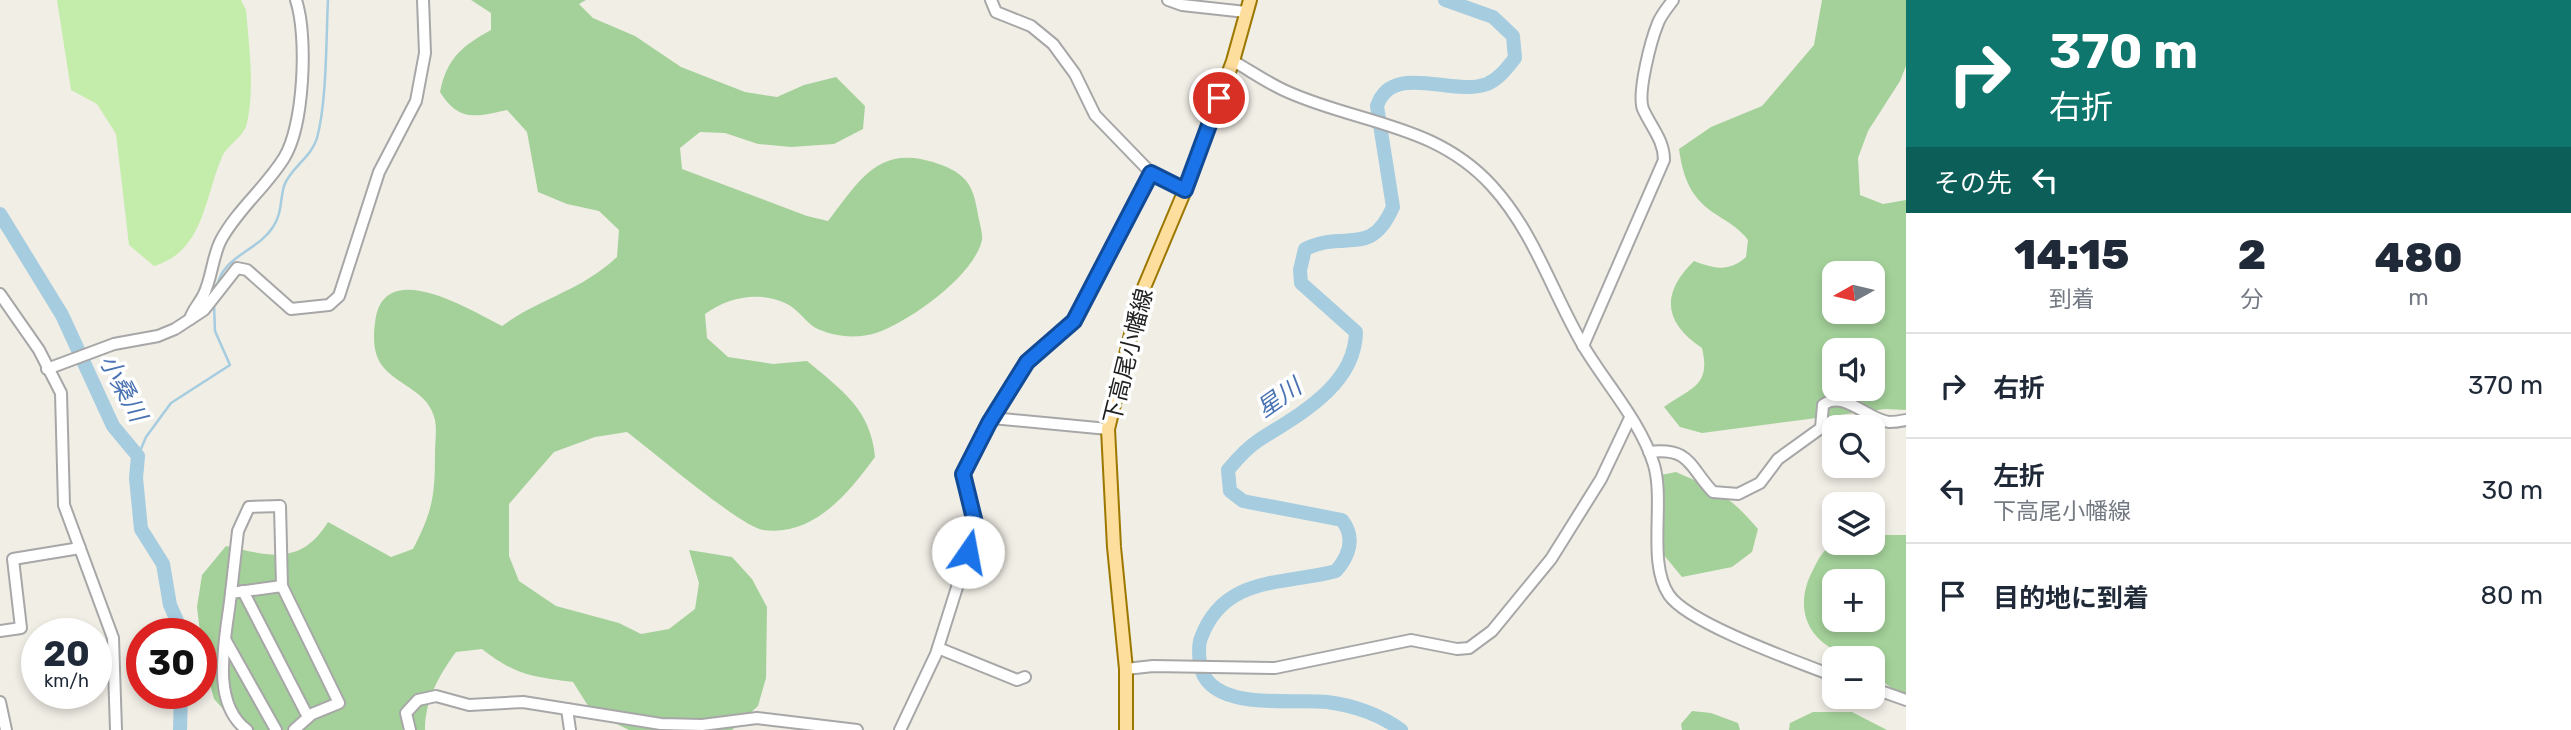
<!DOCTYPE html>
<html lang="ja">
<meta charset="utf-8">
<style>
:root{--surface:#fff;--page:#f2f2f3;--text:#1f2937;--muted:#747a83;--line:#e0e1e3}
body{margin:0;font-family:Rubik,"Noto Sans JP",sans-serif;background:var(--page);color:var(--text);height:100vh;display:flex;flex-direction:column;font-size:26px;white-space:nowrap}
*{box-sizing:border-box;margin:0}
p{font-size:23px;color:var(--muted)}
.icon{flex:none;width:38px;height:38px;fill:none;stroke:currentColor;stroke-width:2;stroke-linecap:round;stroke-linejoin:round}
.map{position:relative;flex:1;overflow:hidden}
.drawer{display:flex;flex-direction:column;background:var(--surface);width:665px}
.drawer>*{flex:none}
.hud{background:#0f766e;color:#fff;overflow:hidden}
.needle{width:46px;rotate:262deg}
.fabs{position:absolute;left:1822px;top:261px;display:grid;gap:14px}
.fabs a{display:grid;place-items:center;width:63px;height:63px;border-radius:14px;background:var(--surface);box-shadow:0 4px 10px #0003;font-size:35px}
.speed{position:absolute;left:21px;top:618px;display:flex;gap:14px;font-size:35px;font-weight:700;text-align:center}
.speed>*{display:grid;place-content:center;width:91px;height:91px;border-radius:50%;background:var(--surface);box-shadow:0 4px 10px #0003;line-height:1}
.speed small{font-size:18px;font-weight:400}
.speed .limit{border:10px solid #d22;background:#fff;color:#111}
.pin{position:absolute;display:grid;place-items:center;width:60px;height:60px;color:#fff;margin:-30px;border:4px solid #fff;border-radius:50%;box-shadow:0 2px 7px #0007}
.me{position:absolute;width:77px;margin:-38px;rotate:12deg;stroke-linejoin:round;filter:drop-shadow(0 0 5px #0008)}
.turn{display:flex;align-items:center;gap:24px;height:147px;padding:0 28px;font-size:32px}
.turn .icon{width:91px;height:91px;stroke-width:2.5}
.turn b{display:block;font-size:49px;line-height:60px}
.then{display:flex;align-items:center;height:66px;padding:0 28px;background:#0003;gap:14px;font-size:26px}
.eta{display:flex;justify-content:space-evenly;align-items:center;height:119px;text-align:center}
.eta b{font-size:42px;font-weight:800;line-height:49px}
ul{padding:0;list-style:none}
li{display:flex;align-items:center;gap:21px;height:105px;padding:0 28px;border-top:2px solid var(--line)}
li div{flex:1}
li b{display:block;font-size:26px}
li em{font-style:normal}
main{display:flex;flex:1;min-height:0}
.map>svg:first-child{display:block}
.grass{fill:#c4ecab}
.forest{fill:#a4d19a;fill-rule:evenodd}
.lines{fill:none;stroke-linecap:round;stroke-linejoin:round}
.stream{stroke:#a5ccdf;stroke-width:2.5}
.river{stroke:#a5ccdf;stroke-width:14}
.minor-casing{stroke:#a7a7a7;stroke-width:14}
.major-casing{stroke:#9c7800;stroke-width:16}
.minor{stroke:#fff;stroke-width:10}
.major{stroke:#fede9d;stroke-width:12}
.route-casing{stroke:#114b97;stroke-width:18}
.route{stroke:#1a73e8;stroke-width:12}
.labels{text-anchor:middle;stroke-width:7;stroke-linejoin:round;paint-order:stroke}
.street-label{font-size:23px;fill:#202020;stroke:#fff}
.water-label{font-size:24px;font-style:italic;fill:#4973b3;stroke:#fff}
</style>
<main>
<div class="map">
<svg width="1906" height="730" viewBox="0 0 1906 730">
<rect width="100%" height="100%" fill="#f1eee6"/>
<path class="grass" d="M 57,0 L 241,0 L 246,10 C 249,47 255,86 247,123 C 244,137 227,145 222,157 C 204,199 204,251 154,266 L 129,245 L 116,134 L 97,104 L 71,90 Z"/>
<g class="forest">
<path d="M 471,0 L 586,0 L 579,4 L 593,18 L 635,36 L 681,67 L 745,92 L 777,97 L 804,85 L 836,77 L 865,106 L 863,129 L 834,144 L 791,147 L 758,144 L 725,133 L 700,132 L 680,148 L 682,169 L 807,216 L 828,221 C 859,181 878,145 933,162 C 960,171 972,179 977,209 C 978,218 983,232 982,240 C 974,276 909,322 876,333 C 857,339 832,337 814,327 C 804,320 797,308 785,303 C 759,291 728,297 705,314 L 707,338 L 728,357 L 773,364 L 807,361 C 842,390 871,410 875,457 C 848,494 813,537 763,530 C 741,527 650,449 627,432 L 595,437 L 554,452 L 509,504 L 509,556 L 519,581 L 556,606 L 619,623 L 641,634 L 669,629 L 695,609 L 699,583 L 689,550 L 732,557 L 752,579 L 767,607 L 766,678 L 758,706 L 732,730 L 629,730 L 592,712 L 573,682 C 533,677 515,675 482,649 L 456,652 C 439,675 425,700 425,730 L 242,730 L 214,699 L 203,657 L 197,607 L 202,575 L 226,546 C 269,556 301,566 328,522 L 391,557 L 413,549 C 433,510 435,496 435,452 C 435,442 437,430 435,420 C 429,392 401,387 384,368 C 373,356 373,337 375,323 C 382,255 470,310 502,326 C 542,297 579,292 617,257 L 619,230 L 599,211 L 567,204 L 538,192 L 527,132 L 507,110 C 475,117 459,122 440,92 C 447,58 462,46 491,30 L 491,13 Z"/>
<path d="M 1822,0 L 1906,0 L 1906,66 L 1900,81 L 1868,131 L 1858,158 L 1860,195 L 1883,204 L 1906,200 L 1906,410 L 1885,409 L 1702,433 L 1680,427 L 1664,407 C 1692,387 1711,386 1702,348 C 1663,322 1661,293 1694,261 C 1715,269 1729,272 1746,257 L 1748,240 C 1739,228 1729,223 1717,215 C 1691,199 1683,178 1679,149 L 1711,127 L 1762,106 L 1814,45 ZM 1834,273 L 1872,273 L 1872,312 L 1834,312 ZM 1834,350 L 1872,350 L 1872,388 L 1834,388 Z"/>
<path d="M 1676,472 C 1715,489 1730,496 1758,529 L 1752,552 L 1732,567 L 1682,577 L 1663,554 L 1653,489 L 1661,475 Z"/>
<path d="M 1873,535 L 1906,535 L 1906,699 L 1873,674 L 1872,658 C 1820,658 1786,618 1814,568 C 1819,558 1824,548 1835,544 C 1844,539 1862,543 1872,542 ZM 1834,581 L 1872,581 L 1872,620 L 1834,620 Z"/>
<polygon points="1692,711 1711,713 1738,723 1740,730 1682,730 1681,724"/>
<polygon points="1813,712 1852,712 1887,730 1789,730 1790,723"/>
</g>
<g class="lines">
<g class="stream">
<path d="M 217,287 C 222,256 258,251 273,227 C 282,214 280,200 284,186 C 290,168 311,158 317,138 C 327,101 326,39 328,0"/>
<polyline points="138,456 146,437 171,403 230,365 215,331 214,304"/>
</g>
<g class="river">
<polyline points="0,214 62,315 113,426 138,456 136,478 141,529 163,564 170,605 183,634"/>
<polyline points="180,730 181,693"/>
<path d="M 1401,730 C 1381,715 1353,705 1327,702 C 1292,698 1208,713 1200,664 C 1199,656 1198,645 1201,638 C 1224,575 1284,585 1336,571 C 1349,556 1356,538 1342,520 L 1243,501 L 1230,491 L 1228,470 C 1237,459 1247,448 1259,440 C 1298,415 1355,386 1356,332 L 1301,283 L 1300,270 L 1305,249 C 1346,229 1370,259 1393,207 L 1377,106 C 1392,61 1453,97 1487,84 C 1499,79 1507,68 1515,58 L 1513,36 L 1493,17 L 1445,0"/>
</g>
<defs>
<g id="minor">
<polyline points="991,0 996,12 1031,26 1053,44 1075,74 1095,115 1155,177 1185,190"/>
<polyline points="1168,0 1182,5 1246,12"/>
<path d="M 1233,61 C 1251,71 1269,84 1288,92 C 1360,124 1436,124 1492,186 C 1535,233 1552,293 1584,347 C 1606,384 1641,422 1654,465 C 1665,503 1647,563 1669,595 C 1689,624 1798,662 1834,676"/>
<polyline points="0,294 39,350 61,393 64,505 113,638 116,730"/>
<path d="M 190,319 C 193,309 199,304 203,296 C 212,279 212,257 221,240 C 237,210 266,187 284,158 C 304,126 308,36 296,0"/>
<path d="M 1583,346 L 1664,160 C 1664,140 1651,127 1643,109 C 1637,93 1651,40 1658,23 C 1661,15 1668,7 1673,0"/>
<polyline points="47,369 114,344 158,336 175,329 204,310 237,268 247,270 291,309 329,305 339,296 379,172 416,101 425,53 423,0"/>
<polyline points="992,418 1108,429"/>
<path d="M 1649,452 C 1691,447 1689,467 1713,492 L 1738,494 L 1760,483 L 1778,459 L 1821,428 L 1823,405 C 1843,389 1868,420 1889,422 C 1895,422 1901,421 1906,420"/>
<polyline points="243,591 308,717"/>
<polyline points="231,593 238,531 249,507 280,506 282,586"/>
<polyline points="0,631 21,628 13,559 80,548"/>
<polyline points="226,641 276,730"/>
<polyline points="938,648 1017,680 1025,677"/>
<polyline points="1126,669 1153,666 1275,668 1411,640 1457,649 1469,648 1492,631 1551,559 1601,479 1630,418"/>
<polyline points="1872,688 1906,700"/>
<polyline points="0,702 6,730"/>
<polyline points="567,709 570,730"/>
<path d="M 247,730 C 208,701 227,634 231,593 L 282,586 L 339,703 L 312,714 L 294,730"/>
<polyline points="410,730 406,713 418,700 436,696 469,705 523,702 661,724 702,725 757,718 857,730"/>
<polyline points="900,730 936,654 976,527 963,474 989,423 1027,362 1074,321 1151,173"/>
</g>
<polyline id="major" points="1126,730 1126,669 1114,547 1108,429 1140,297 1185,190 1233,61 1250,0"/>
</defs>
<use href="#minor" class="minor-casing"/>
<use href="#major" class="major-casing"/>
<use href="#minor" class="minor"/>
<use href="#major" class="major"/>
</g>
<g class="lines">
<defs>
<polyline id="route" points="968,552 976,527 963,474 989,423 1027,362 1074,321 1151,173 1185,190 1219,98"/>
</defs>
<use href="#route" class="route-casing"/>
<use href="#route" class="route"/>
</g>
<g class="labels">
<g class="street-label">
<text transform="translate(1128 356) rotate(-76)" y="8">下高尾小幡線</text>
</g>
<g class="water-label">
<text transform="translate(123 388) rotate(62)" y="8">小桑川</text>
<text transform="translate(1279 398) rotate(-35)" y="8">星川</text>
</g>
</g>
</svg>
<div class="fabs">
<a><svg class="needle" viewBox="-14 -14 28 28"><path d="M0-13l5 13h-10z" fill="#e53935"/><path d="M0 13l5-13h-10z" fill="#747a83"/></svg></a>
<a><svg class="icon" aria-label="sound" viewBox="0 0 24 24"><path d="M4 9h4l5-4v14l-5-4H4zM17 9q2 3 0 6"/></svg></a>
<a><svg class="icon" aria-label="search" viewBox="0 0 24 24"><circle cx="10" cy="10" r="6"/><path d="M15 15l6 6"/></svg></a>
<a><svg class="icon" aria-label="layers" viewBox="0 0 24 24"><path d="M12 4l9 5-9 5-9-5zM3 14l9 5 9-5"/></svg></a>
<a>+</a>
<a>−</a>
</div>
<div class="speed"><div>20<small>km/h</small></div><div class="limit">30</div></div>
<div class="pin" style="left:1219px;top:98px;background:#d93025"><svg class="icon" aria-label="arrive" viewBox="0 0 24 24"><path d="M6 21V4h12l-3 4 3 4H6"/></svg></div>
<svg class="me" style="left:968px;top:552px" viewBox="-20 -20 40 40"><circle r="19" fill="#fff"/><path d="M0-13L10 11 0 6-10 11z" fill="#1a73e8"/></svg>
</div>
<section class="drawer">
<div class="hud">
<div class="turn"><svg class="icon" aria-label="right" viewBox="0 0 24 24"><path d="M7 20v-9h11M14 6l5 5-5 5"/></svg><div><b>370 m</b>右折</div></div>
<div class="then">その先<svg class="icon" aria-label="left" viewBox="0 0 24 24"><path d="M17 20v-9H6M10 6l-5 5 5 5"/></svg></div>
</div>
<div class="eta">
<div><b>14:15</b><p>到着</p></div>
<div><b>2</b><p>分</p></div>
<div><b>480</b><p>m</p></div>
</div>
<ul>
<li><svg class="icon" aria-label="right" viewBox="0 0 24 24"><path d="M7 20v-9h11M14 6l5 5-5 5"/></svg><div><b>右折</b></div><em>370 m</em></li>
<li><svg class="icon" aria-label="left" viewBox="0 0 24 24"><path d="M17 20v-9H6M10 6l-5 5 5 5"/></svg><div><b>左折</b><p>下高尾小幡線</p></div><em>30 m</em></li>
<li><svg class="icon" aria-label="arrive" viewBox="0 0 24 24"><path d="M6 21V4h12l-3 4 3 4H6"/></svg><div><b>目的地に到着</b></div><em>80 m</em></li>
</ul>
</section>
</main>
